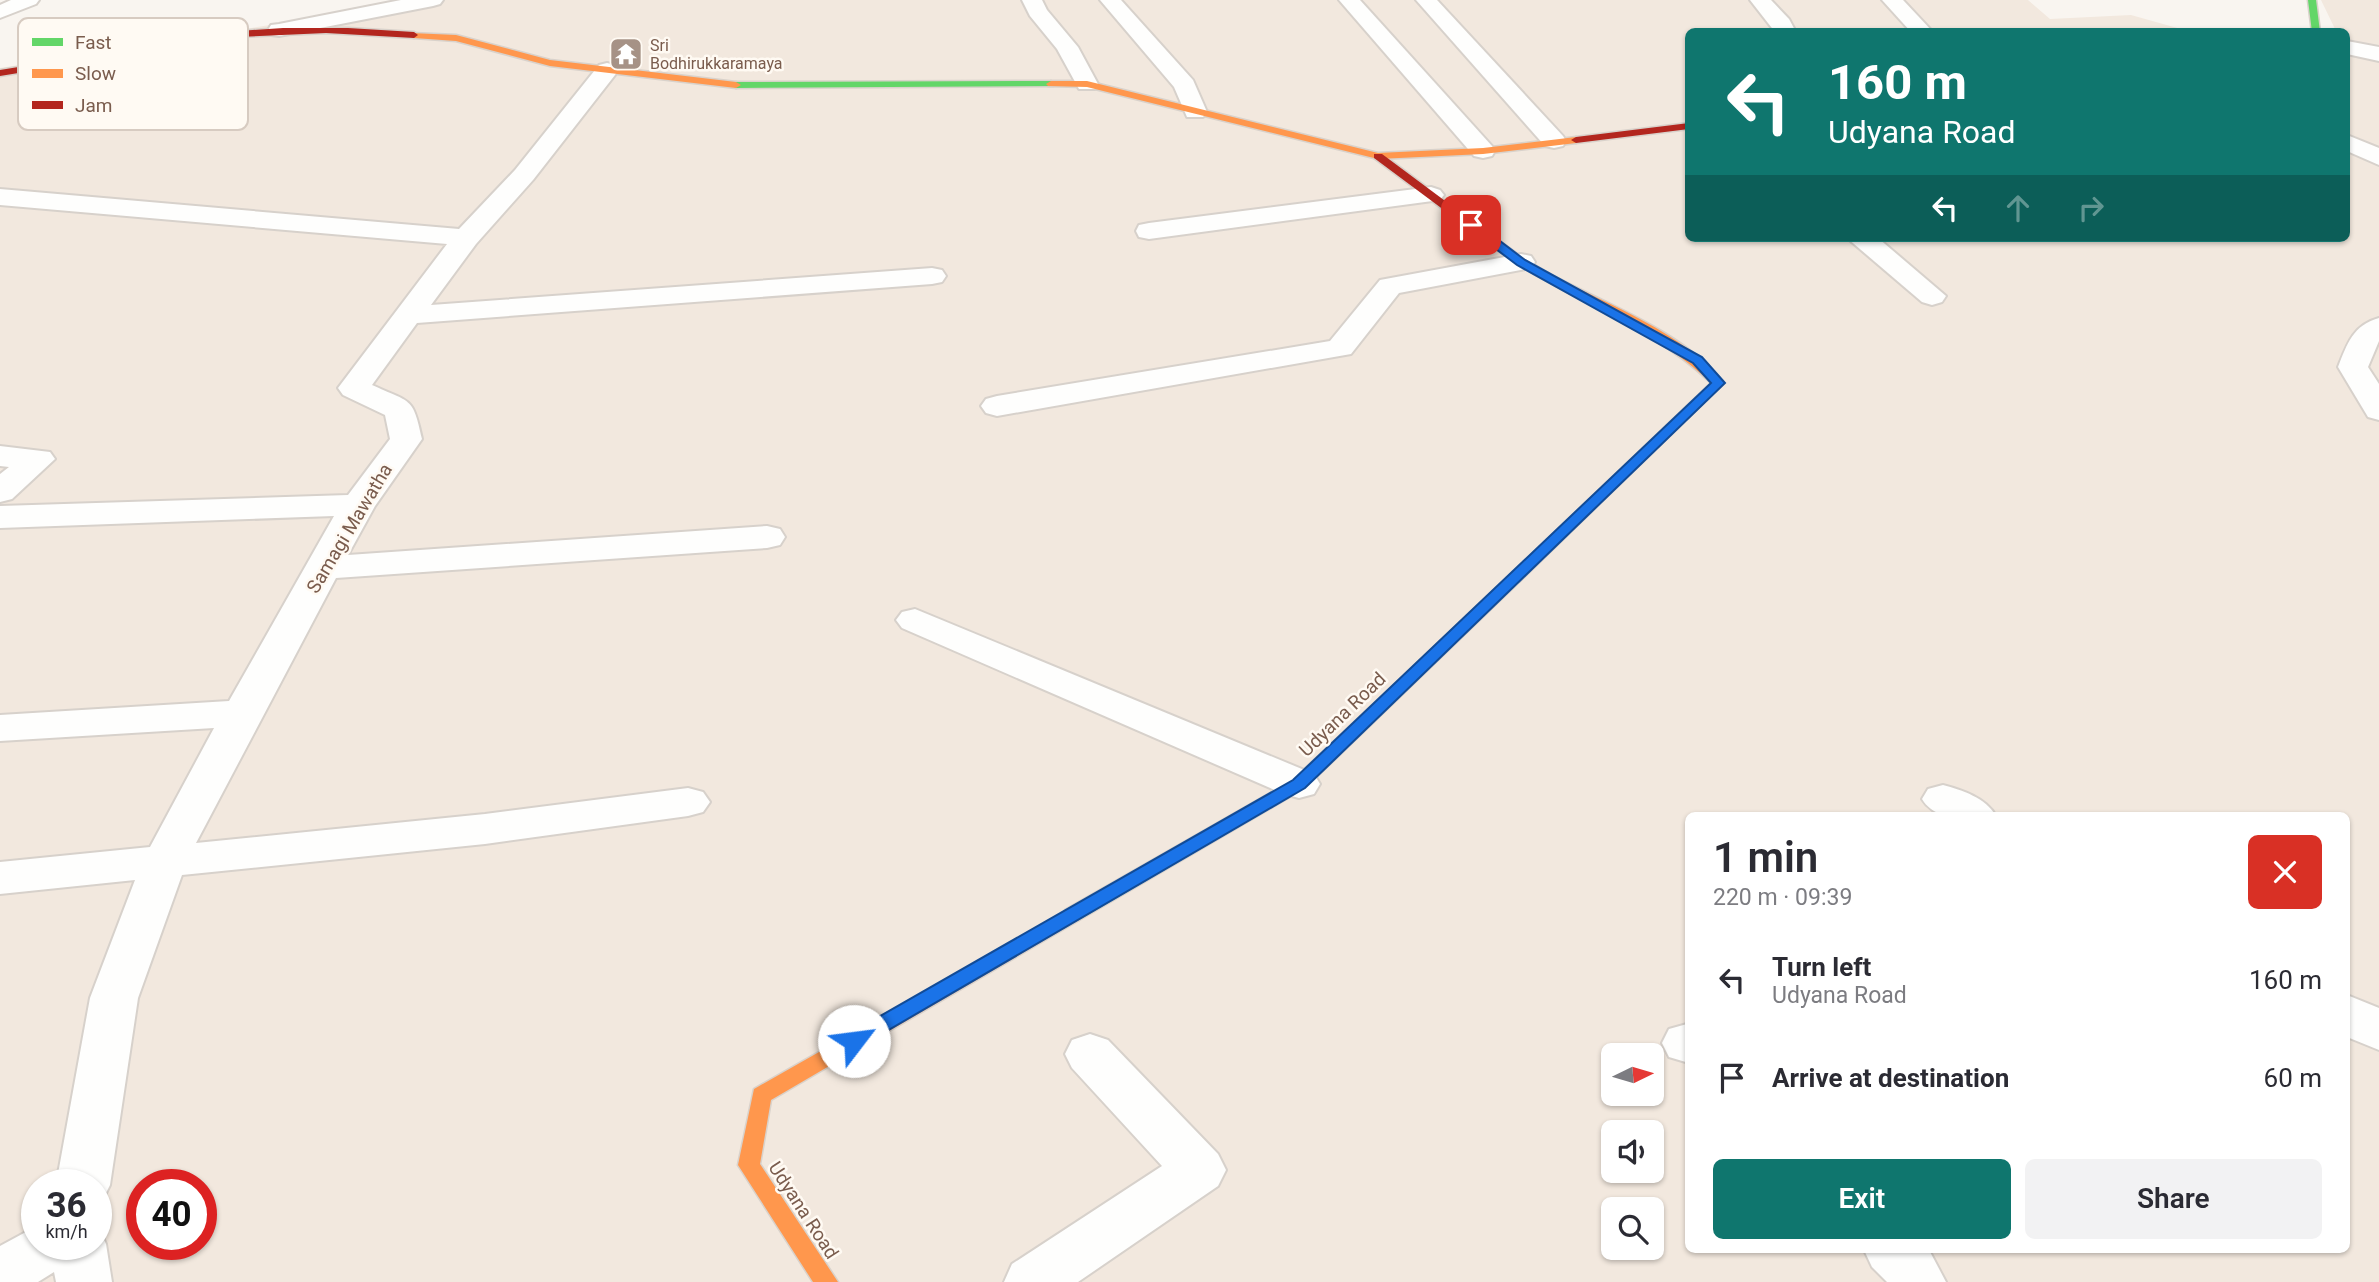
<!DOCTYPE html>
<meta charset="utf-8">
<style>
:root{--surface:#fff;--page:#f2f2f3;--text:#2b2b33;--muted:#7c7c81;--accent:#0f766e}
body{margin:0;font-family:Roboto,sans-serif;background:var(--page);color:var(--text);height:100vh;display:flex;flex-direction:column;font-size:26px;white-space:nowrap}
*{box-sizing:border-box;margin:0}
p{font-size:23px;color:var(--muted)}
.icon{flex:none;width:38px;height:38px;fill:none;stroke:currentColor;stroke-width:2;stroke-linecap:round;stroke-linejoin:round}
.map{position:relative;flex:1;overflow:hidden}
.panel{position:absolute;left:1685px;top:812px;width:665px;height:441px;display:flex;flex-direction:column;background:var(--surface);border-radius:10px;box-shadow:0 2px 5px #0004}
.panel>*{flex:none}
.hud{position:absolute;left:1685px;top:28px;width:665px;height:214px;border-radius:10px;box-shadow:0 2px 5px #0004;background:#0f766e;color:#fff;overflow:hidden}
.needle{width:46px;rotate:85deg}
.fabs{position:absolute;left:1601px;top:1043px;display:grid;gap:14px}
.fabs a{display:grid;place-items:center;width:63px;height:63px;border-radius:10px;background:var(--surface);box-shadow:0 2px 5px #0004;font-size:35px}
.speed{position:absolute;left:21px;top:1169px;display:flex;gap:14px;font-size:35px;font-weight:700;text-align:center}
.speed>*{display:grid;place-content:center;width:91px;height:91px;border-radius:50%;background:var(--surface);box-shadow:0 2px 5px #0004;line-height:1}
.speed small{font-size:18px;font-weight:400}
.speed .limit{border:10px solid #d22;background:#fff;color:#111}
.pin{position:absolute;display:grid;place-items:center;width:60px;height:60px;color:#fff;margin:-30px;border-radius:14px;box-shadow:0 4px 10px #0006}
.me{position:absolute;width:77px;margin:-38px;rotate:60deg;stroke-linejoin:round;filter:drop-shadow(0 0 5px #0008)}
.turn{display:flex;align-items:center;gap:24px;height:147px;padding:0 28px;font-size:32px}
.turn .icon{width:91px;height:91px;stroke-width:2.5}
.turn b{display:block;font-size:49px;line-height:60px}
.lanes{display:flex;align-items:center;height:66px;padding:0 28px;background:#0003;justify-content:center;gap:35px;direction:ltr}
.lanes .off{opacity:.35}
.round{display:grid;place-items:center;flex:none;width:74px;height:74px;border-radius:10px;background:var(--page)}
.headline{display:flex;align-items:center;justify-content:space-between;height:119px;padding:0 28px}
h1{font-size:42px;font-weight:600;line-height:52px}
.action{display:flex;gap:14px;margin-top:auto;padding:14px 28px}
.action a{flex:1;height:80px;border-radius:10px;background:var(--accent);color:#fff;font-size:28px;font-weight:600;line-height:80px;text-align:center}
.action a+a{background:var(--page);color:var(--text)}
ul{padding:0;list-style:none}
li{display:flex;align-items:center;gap:21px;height:98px;padding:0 28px}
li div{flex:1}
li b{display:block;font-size:26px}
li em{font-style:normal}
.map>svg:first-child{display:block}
.residential{fill:#f2e8de;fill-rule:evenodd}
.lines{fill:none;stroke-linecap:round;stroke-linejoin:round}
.street-casing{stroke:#d7d1cb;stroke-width:4}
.fast-casing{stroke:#d9d2cb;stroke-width:3}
.slow-casing{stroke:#d9d2cb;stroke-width:3}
.jam-casing{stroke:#d9d2cb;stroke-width:3}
.street{fill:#fefefd;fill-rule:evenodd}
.fast{fill:#63d668;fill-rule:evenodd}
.slow{fill:#ff974d;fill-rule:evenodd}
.jam{fill:#b3261e;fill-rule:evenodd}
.route{fill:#1a73e8;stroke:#114b97;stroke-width:2}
.labels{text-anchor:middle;stroke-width:5;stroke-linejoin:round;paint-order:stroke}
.far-poi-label{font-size:16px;fill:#7a5c4d;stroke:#fffaf3;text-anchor:start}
.street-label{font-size:19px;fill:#7a5c4d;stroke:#fffaf3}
.key{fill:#fffaf3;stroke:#d7cbc1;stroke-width:2}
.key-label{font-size:19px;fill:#7a5c4d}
</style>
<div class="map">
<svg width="2379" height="1282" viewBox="0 0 2379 1282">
<rect width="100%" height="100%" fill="#f9f5f0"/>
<path class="residential" d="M 407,0 L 2028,0 L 2050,19 L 2131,15 L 2188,31 L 1689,32 L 1689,238 L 2347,238 L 2347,32 L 2336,31 L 2321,0 L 2379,0 L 2379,1282 L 0,1282 L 0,68 L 276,24 ZM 1689,816 L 2347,816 L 2347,1250 L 1689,1250 ZM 1614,1055 L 1652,1055 L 1652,1094 L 1614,1094 ZM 1614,1132 L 1652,1132 L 1652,1171 L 1614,1171 ZM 37,1185 L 96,1185 L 96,1244 L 37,1244 ZM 142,1185 L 201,1185 L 201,1244 L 142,1244 ZM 1614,1209 L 1652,1209 L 1652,1248 L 1614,1248 Z"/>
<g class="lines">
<defs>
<g id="street">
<polygon points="11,0 39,0 36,4 0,18 0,5"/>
<polygon points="401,0 443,0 440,4 433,6 279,36 271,35 268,30 271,25 279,24"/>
<polygon points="1022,0 1042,0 1047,10 1078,47 1098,84 1095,89 1079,89 1057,49 1030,16"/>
<polygon points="1100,0 1121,0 1193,80 1207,112 1203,117 1187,117 1174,87"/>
<polygon points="1339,0 1360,0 1492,146 1495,151 1492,156 1483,158 1474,156"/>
<polygon points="1416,0 1437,0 1563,136 1566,141 1563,146 1554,148 1545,146"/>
<polygon points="1750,0 1771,0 1789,19 1796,32 1775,32"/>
<polygon points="1882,0 1903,0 1933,32 1911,32"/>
<polygon points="2347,41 2379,47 2379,61 2347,54"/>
<path d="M 607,63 L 615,65 L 618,70 L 615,75 L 533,180 L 476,244 L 431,305 L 932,268 L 942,270 L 946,276 L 942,282 L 932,284 L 417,323 L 372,385 C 411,403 413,396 422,439 L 375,506 L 348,555 L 767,526 L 780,529 L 785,537 L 780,545 L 767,548 L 336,578 L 196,843 L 485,814 L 688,788 L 703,792 L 710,802 L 703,812 L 688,816 L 485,844 L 182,875 L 138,998 L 110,1185 L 102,1201 L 96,1203 L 96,1185 L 56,1185 L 90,998 L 135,880 L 0,894 L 0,862 L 150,847 L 214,728 L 0,741 L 0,715 L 229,701 L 334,516 L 0,528 L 0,506 L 348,495 L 390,439 L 385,415 L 343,395 L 338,388 L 447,244 L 0,205 L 0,189 L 459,229 L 515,170 L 599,65 Z"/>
<polygon points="2347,135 2379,148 2379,165 2347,151"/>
<polygon points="1431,187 1440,190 1444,195 1440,200 1149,239 1139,237 1136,231 1139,225 1149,223"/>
<polygon points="1847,238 1878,238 1946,296 1942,302 1932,305 1922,302"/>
<polygon points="1521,254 1531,256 1535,262 1531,268 1399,293 1351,354 997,416 986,413 981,406 986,399 997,396 1330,341 1380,280"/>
<path d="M 2379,318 L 2379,341 L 2368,367 L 2379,384 L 2379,420 L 2368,417 L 2338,367 C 2347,344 2353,325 2379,318 Z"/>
<polygon points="0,446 50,452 55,459 12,499 0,502 0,474 9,467 0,466"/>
<polygon points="915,609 1314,774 1320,784 1314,794 1299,798 1284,794 902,628 896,620 902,612"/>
<path d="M 1943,785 C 1962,790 1986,798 1996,816 C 1971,816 1937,824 1922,799 L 1928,789 Z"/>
<polygon points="2347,995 2379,1008 2379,1050 2347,1037"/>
<polygon points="1687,1024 1689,1024 1689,1063 1669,1057 1662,1043 1669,1029"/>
<polygon points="1090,1034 1108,1040 1218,1154 1226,1170 1218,1186 1078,1282 1004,1282 1012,1264 1162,1166 1072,1068 1065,1054 1072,1040"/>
<polygon points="37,1226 37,1244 96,1244 98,1227 106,1244 112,1282 56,1282 54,1272 38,1282 0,1282 0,1246"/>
<polygon points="1864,1250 1929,1250 1946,1282 1887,1282 1872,1267"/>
</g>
<g id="fast">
<polygon points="2308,0 2316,0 2320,32 2312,32"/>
<polygon points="1051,81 1056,84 1054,86 736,88 731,85 736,82"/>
<polygon points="1515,573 1523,578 1520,581 1305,788 1079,920 1072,922 1065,920 1063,915 1065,910 1293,780 1510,575"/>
</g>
<g id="slow">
<polygon points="411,33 456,35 550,60 736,82 741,85 736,88 550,66 456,41 414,38 411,37"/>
<polygon points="1051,81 1087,81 1378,153 1483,148 1576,137 1581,140 1576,143 1483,154 1378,159 1087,87 1048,86 1046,84"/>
<path d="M 1456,215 L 1464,215 C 1493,236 1520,258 1552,275 C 1610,306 1682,331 1724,383 L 1520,581 L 1515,583 L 1507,578 L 1510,575 L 1711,383 C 1661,335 1600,311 1541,278 C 1510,261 1484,240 1456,219 Z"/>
<polygon points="1072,908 1079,910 1081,915 1079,920 771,1100 760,1164 838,1282 813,1282 738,1165 754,1089"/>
</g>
<g id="jam">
<polygon points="283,28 348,28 414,32 418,35 414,38 326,33 239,37 0,76 0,70 239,31"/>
<polygon points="1689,123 1689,129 1576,143 1571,140 1576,137"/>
<polygon points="1374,154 1382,154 1464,215 1464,219 1456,219 1374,158"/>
</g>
</defs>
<use href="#street" class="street-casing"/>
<use href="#fast" class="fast-casing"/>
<use href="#slow" class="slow-casing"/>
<use href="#jam" class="jam-casing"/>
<use href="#street" class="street"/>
<use href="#fast" class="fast"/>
<use href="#slow" class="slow"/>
<use href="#jam" class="jam"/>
</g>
<polygon class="route" points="1467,222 1475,222 1525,260 1702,357 1725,383 1305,788 861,1046 854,1049 847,1046 844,1041 847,1035 1293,780 1711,383 1693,363 1517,265 1467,227"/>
<defs>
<symbol id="temple-square" viewBox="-11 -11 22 22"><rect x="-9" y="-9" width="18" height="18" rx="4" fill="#a69286" stroke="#fffaf3"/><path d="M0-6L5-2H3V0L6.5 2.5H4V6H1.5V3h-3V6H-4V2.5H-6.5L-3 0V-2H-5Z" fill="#fff"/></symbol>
</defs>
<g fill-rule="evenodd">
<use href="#temple-square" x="607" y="35" width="38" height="38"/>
</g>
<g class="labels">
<g class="far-poi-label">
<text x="650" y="51">Sri<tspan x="650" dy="18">Bodhirukkaramaya</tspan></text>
</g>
<g class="street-label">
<text transform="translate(349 528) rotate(-59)" y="7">Samagi Mawatha</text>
<text transform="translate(1342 714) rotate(-44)" y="7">Udyana Road</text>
<text transform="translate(804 1210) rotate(57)" y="7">Udyana Road</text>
</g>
</g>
<rect x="18" y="18" width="230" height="112" rx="10" class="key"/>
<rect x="32" y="38" width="31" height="8" fill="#63d668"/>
<rect x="32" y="69" width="31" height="9" fill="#ff974d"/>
<rect x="32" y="101" width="31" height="8" fill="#b3261e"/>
<g class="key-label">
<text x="75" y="49">Fast</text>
<text x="75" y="80">Slow</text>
<text x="75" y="112">Jam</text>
</g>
</svg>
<div class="fabs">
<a><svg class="needle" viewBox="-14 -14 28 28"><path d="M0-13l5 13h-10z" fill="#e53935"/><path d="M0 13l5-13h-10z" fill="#7c7c81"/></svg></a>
<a><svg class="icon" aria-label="sound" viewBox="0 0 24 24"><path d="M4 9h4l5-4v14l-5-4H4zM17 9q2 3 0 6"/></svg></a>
<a><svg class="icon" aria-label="search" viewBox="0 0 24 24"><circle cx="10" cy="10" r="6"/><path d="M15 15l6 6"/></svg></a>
</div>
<div class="speed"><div>36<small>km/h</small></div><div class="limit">40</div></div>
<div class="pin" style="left:1471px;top:225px;background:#d93025"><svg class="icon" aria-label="arrive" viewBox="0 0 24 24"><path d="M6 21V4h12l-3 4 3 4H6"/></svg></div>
<svg class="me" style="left:854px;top:1041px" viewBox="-20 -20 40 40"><circle r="19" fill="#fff"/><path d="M0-13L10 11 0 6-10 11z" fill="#1a73e8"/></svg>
<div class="hud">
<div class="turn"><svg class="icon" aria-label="left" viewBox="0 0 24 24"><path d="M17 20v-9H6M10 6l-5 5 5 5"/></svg><div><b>160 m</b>Udyana Road</div></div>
<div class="lanes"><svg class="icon" aria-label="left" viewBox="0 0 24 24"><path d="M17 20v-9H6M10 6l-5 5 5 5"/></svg><svg class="icon off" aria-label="ahead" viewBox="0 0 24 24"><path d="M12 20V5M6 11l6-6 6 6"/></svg><svg class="icon off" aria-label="right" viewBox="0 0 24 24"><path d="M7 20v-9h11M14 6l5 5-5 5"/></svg></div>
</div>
<section class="panel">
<div class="headline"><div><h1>1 min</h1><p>220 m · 09:39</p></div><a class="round" style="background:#d93025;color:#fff"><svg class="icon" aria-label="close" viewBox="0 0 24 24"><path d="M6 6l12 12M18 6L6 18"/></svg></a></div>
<ul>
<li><svg class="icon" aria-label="left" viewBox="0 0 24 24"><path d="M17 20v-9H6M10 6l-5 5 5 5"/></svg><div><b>Turn left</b><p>Udyana Road</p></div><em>160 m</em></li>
<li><svg class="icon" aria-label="arrive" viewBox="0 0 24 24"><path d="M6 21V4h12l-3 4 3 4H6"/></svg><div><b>Arrive at destination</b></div><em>60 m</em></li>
</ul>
<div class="action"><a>Exit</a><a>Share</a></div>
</section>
</div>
